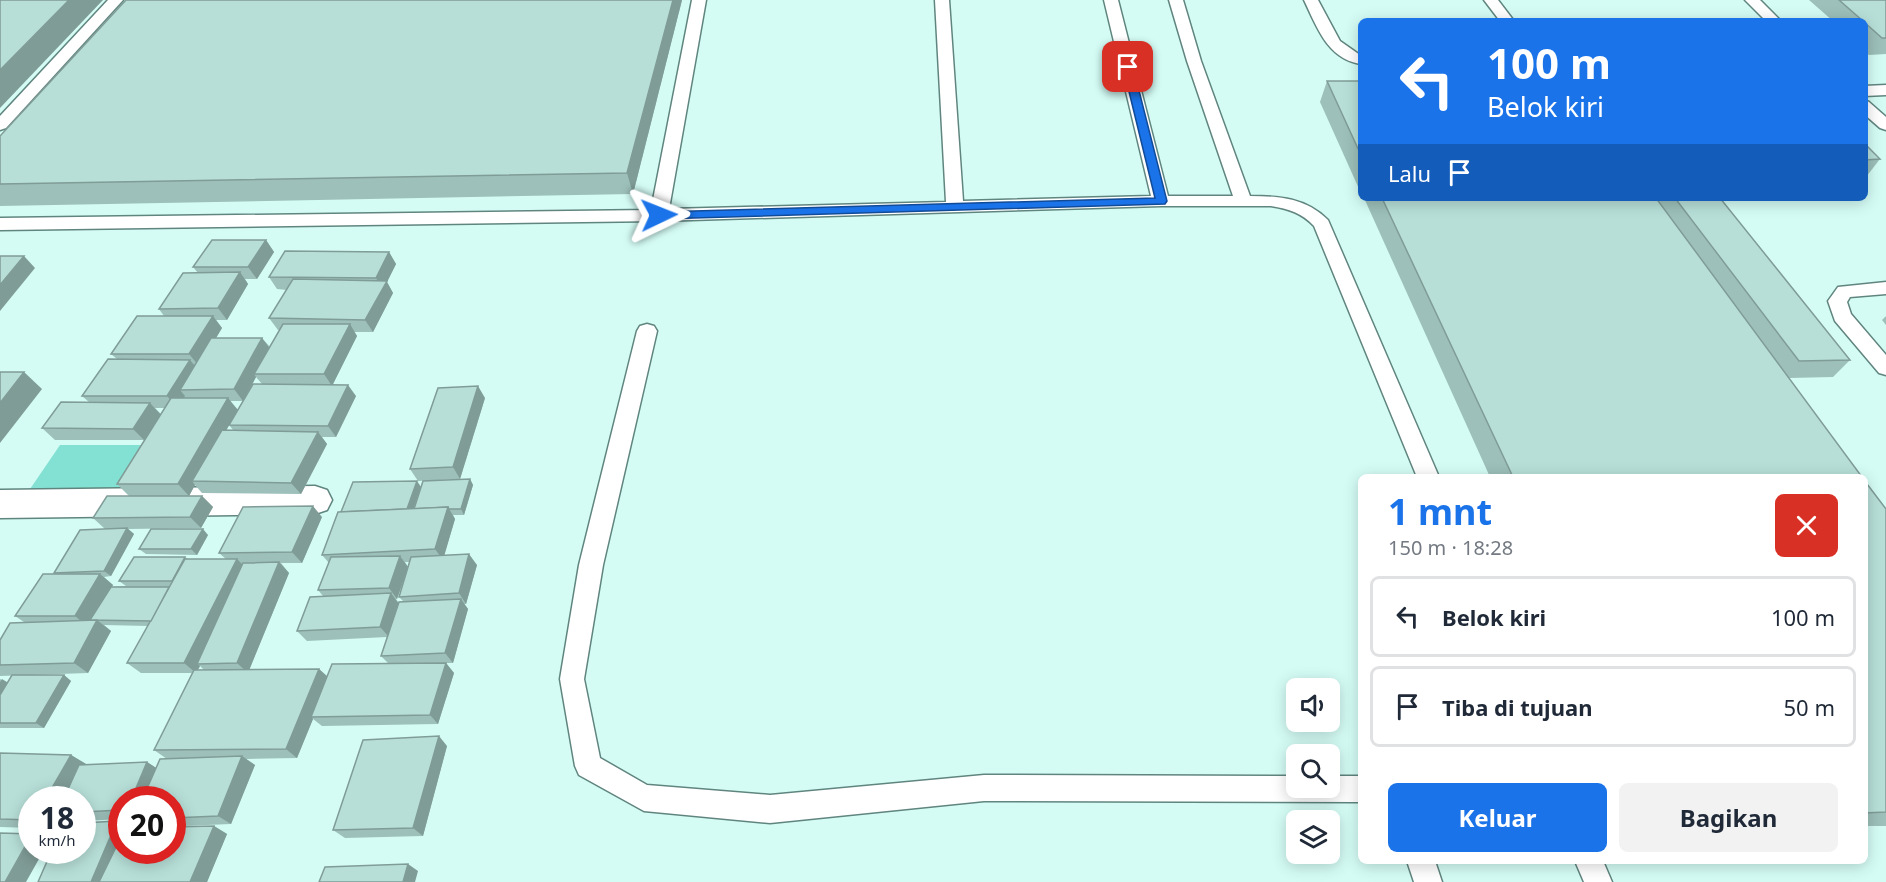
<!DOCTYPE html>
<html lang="id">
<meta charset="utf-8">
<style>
:root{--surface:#fff;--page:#f2f2f3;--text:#1f2937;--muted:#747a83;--line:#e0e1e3;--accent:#1a73e8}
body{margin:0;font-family:"Noto Sans",sans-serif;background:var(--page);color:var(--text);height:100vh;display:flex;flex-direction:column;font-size:22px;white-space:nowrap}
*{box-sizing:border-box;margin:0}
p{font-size:20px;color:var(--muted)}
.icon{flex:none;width:33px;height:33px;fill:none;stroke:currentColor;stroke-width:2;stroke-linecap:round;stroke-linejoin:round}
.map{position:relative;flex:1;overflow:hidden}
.details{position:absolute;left:1358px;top:474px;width:510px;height:390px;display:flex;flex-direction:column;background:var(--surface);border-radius:9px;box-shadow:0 3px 15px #0003}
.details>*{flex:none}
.hud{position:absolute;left:1358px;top:18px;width:510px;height:183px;border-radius:9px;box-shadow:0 3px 15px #0003;background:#1a73e8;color:#fff;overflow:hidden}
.fabs{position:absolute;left:1286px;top:678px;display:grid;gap:12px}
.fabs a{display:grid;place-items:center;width:54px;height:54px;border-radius:9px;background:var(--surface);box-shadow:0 3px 15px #0003;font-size:30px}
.speed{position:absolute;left:18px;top:786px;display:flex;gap:12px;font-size:30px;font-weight:700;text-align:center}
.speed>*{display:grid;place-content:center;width:78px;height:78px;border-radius:50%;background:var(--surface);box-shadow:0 3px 15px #0003;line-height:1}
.speed small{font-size:15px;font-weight:400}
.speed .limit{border:9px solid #d22;background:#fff;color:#111}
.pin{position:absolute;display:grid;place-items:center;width:51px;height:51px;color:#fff;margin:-26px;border-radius:12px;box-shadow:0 3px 9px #0006}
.me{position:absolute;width:66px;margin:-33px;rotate:88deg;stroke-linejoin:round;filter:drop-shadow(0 0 4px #0008)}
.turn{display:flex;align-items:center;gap:21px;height:126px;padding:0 30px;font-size:27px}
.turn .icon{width:78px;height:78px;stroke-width:2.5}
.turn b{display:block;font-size:42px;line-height:51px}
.then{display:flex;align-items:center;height:57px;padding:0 30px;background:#0003;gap:12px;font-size:22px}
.round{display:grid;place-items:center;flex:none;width:63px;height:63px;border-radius:9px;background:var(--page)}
.headline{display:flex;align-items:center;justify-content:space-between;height:102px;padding:0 30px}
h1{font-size:36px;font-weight:700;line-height:45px;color:var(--accent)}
.cta{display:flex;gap:12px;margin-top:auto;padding:12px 30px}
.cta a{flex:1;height:69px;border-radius:9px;background:var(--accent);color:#fff;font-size:24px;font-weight:700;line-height:69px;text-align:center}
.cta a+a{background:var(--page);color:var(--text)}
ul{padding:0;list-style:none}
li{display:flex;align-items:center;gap:18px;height:81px;margin:0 12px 9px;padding:0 18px;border:3px solid var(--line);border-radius:9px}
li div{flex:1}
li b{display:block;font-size:22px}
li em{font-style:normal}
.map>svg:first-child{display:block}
.green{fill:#83e1d4}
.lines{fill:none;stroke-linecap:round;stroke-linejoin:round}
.service-casing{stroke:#60857f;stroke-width:3}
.minor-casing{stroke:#60857f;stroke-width:3}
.service{fill:#fff;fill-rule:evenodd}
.minor{fill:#fff;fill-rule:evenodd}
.wall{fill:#9dc0ba;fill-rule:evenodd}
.shaded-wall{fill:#809c97}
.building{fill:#b7dfd8;stroke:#809c97;stroke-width:1.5}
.route{fill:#1a73e8;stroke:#114b97;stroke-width:1.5}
</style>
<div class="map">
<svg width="1886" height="882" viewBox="0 0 1886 882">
<rect width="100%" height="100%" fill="#d4fcf5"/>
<polygon class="green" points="60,445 150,445 121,492 28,492"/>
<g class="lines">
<defs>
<g id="service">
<polygon points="108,0 123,0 6,128 0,130 0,116"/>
<path d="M 692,0 L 706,0 L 669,209 L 946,202 L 935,0 L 949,0 L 963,201 L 1151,196 L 1104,0 L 1118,0 L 1168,196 L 1233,196 L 1187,61 L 1169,0 L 1183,0 L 1201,61 L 1250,196 C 1279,196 1306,198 1328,220 L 1439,477 L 1417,477 L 1314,226 C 1302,213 1289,209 1271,206 L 1161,206 L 659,221 L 0,230 L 0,218 L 651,210 Z"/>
<path d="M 1304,0 L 1318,0 L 1340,41 L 1360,55 L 1360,64 C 1327,58 1317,27 1304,0 Z"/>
<polygon points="1484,0 1498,0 1514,21 1500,21"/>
<polygon points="1745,0 1760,0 1781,21 1766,21"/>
<polygon points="1886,85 1886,95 1864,96 1864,86"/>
<polygon points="1864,100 1869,102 1886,117 1886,130 1880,128 1864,114"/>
<polygon points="1886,282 1886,294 1850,297 1847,302 1851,314 1886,355 1886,375 1879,373 1835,321 1828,301 1838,287"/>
<polygon points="647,324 654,326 657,331 603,565 584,679 600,758 647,785 770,795 984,775 1296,776 1296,788 1329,788 1329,776 1360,776 1360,802 984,801 770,823 644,811 579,775 575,766 560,679 579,565 637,331 640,326"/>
<polygon points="1407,861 1435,861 1442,882 1414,882"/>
<polygon points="1575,861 1603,861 1612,882 1584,882"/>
</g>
<polygon id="minor" points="315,486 327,490 332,500 327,510 315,514 0,518 0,490"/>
</defs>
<use href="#service" class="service-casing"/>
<use href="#minor" class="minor-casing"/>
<use href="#service" class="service"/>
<use href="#minor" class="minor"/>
</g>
<g class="wall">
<polygon points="126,0 682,0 633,194 0,206 0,136"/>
<polygon points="1809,0 1886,0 1886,54 1869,55 1864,50 1864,21 1833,21"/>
<polygon points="1327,81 1360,81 1360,191 1320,102"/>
<polygon points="1864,143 1880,159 1866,177 1864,177"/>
<polygon points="1364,198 1720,198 1850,360 1833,377 1789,378 1862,477 1490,477"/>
<path d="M 266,240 L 274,252 L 257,279 L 245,279 L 248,284 L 227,320 L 216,320 L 222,328 L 216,338 L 262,338 L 270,347 L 279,330 L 278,330 L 269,318 L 287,290 L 277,289 L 269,277 L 389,252 L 396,264 L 387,282 L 393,293 L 373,332 L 354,332 L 357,336 L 333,384 L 356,396 L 336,437 L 322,437 L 327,444 L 301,494 L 202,493 L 195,485 L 189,496 L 129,496 L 117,484 L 144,440 L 55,440 L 42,428 L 89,402 L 82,396 L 117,359 L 111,354 L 164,316 L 159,309 L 198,273 L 193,267 ZM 256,377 L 262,384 L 251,387 ZM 231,401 L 243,401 L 229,425 L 233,430 L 226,430 ZM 155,408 L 165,408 L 161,414 Z"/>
<polygon points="1886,316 1886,325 1882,320"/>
<polygon points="485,398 460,479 418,481 410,469"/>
<path d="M 470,479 L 473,485 L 464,515 L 453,515 L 455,519 L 444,555 L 477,565 L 466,604 L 464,604 L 468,609 L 453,663 L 446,663 L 454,673 L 438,724 L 322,726 L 313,719 L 297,758 L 246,759 L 255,765 L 231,824 L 182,826 L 214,826 L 227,834 L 207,882 L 38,882 L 122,850 L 172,850 L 172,800 L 122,800 L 122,819 L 82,821 L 82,800 L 32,800 L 32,828 L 0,827 L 0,753 L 71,755 L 86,764 L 86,765 L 147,762 L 156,768 L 167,759 L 154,750 L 192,673 L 141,673 L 127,663 L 148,626 L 104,625 L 111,631 L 88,673 L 0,676 L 0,640 L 24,622 L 15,616 L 55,574 L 54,573 L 105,529 L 93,518 L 202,496 L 213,507 L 201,528 L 128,529 L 134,534 L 111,576 L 104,577 L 113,585 L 112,587 L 126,586 L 119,581 L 185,557 L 188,559 L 226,559 L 219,553 L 322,517 L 302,563 L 281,563 L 289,573 L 249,670 L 319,669 L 327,676 L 388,663 L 381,656 L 387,637 L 307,641 L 297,631 L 323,596 L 318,590 L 329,563 L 322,555 L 342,512 L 421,487 L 413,509 ZM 405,562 L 410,562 L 408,567 ZM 407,572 L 399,597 L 403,601 L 398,602 L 396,599 L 397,599 ZM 200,666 L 204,670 L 198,670 Z"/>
<polygon points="1864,480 1886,509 1886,826 1864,826"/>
<polygon points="208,535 197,555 146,554 139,549"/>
<polygon points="64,675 71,681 44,728 0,728 0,679 8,683"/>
<polygon points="447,746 423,836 345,838 333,830"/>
</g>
<g class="shaded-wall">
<polygon points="69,0 103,0 0,108 0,70"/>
<polygon points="673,0 682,0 633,194 627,173"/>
<polygon points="266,240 274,252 257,279 248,267"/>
<polygon points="389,252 396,264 387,282 393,293 373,332 365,320 382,289 376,278"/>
<polygon points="24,256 35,268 0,311 0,285"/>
<polygon points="240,272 248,284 227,320 218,308"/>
<polygon points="213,316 222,328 199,366 189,354"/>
<polygon points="350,324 357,336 332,386 324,374"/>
<polygon points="262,338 271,350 254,374 256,377 243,401 234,389"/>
<polygon points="190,360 200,372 180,390 185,396 178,408 167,396"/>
<polygon points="24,372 42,389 0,443 0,403"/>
<polygon points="348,385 356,396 336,437 328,426"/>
<polygon points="478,386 485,398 460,479 453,467"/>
<polygon points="228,398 238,410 197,481 192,481 195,485 189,496 178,484"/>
<polygon points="150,403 161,415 144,440 133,429"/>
<polygon points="318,432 327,444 301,494 291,483"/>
<polygon points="470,479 473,485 464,515 461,509"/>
<polygon points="417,481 421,487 411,516 407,510"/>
<polygon points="202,496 213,507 201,528 190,517"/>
<polygon points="313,506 322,517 302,563 292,552"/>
<polygon points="448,507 455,519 443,560 435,549"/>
<polygon points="127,528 134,534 111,576 104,571"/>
<polygon points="203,529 208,535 197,555 191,549"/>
<polygon points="469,554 477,565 466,604 459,593"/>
<polygon points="400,556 408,567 397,599 389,588"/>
<polygon points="237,559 248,570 197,664 200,666 196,673 184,663"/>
<polygon points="279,562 289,573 248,673 237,663"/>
<polygon points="100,574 113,585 88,627 75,616"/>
<polygon points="391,593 399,604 389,637 380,627"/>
<polygon points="461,599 468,609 453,663 445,653"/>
<polygon points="97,620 111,631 88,673 74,663"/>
<polygon points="446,663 454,673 438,724 430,715"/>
<polygon points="319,669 330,679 311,717 313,719 297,758 286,749"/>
<polygon points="64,675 71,681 44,728 36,723"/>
<polygon points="2,679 10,684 0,701 0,682"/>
<polygon points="439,736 447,746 423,836 413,828"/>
<polygon points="71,755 86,764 66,800 45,800"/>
<polygon points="242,756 255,765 231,824 218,816"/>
<polygon points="147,762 161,771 149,800 131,800"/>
<polygon points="117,821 122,823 122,850 110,882 91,882"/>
<polygon points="214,826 227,834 207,882 190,882"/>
<polygon points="32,835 32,850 44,850 26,882 5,882"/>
<polygon points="408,864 418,871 415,882 403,882"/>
</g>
<g class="building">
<polygon points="0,0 69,0 0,70"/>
<polygon points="126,0 673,0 627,173 0,184 0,136"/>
<polygon points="1839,0 1886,0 1886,38 1882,38 1864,22 1864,21 1863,21"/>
<polygon points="1327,81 1360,81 1360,153"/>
<polygon points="1864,143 1880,159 1864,160"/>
<polygon points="1382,198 1656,198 1862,477 1513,477"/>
<polygon points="1675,198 1720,198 1850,360 1799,361"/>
<polygon points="212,240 266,240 248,267 193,267"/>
<polygon points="285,251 389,252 376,278 269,277"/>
<polygon points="0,256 24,256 0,285"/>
<polygon points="240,272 218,308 159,309 183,273"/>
<polygon points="293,279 387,281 365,320 269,318"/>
<polygon points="137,316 213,316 189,354 111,354"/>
<polygon points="283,324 350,324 324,374 254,374"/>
<polygon points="211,338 262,338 234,389 180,390"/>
<polygon points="108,359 190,360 167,396 82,396"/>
<polygon points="0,372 24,372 0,403"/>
<polygon points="253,384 348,385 328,426 229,425"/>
<polygon points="478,386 453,467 410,469 438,388"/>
<polygon points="171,398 228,398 178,484 117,484"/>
<polygon points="61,402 150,403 133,429 42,428"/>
<polygon points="222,430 318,432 291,483 192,481"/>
<polygon points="470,479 461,509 449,509 448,507 414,509 423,481"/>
<polygon points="1864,480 1886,509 1886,812 1864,813"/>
<polygon points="417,481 407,509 341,512 353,482"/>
<polygon points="107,496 202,496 190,517 93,518"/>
<polygon points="313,506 292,552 219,553 243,507"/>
<polygon points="448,507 435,549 322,555 338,512"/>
<polygon points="127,528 104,571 54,573 80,530"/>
<polygon points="151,529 203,529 191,549 139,549"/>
<polygon points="469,554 459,593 399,597 411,557"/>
<polygon points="400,556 389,588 318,590 331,557"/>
<polygon points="134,557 185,557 172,581 119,581"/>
<polygon points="185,559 237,559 184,663 127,663"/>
<polygon points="279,562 237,663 197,664 243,563"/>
<polygon points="43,574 100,574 75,616 15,616"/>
<polygon points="111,587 169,587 151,621 90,620"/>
<polygon points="391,593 380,627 297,631 310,597"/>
<polygon points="461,599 445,653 381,656 399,602"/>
<polygon points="97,620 74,663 0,665 0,640 10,623"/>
<polygon points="446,663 430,715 311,717 332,664"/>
<polygon points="319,669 286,749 154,750 194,670"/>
<polygon points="12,675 64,675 36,723 0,723 0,695"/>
<polygon points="439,736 413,828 333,830 363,740"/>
<polygon points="0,753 71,755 45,800 32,800 32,820 0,819"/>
<polygon points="242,756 218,816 172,818 172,800 142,800 160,759"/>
<polygon points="147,762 131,800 122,800 122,810 82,812 82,800 63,800 79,765"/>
<polygon points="117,821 91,882 38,882 52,850 82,850 82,823"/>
<polygon points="214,826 190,882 99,882 122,835 122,850 172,850 172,827"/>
<polygon points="0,833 32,834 5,882 0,882"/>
<polygon points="408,864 403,882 319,882 325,867"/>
</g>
<polygon class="route" points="1128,64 1133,67 1167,201 1165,204 659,219 653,215 659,212 1155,198 1123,67"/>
</svg>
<div class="fabs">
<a><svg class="icon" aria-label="sound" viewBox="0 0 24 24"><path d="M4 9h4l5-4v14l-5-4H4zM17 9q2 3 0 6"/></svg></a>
<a><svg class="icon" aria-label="search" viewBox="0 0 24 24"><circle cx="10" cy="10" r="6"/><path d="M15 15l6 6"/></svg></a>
<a><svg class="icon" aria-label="layers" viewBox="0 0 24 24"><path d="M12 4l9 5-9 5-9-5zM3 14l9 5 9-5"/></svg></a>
</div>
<div class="speed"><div>18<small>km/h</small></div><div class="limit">20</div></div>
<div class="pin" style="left:1128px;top:67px;background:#d93025"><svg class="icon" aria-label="arrive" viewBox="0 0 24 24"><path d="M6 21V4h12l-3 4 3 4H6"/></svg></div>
<svg class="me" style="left:659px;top:215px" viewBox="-20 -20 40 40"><path d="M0-17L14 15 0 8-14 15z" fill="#1a73e8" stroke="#fff" stroke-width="4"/></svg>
<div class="hud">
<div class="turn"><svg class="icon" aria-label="left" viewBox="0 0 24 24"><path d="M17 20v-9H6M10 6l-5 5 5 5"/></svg><div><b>100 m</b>Belok kiri</div></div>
<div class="then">Lalu<svg class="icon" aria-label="arrive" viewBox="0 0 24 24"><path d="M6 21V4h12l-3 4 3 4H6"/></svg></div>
</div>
<section class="details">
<div class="headline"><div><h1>1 mnt</h1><p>150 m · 18:28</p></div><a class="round" style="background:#d93025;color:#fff"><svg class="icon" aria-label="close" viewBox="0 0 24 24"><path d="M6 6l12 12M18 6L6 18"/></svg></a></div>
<ul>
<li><svg class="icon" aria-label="left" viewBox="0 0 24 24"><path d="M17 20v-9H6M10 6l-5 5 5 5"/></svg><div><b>Belok kiri</b></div><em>100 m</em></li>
<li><svg class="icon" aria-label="arrive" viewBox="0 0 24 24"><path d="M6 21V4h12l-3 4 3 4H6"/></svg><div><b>Tiba di tujuan</b></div><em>50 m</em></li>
</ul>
<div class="cta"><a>Keluar</a><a>Bagikan</a></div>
</section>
</div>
